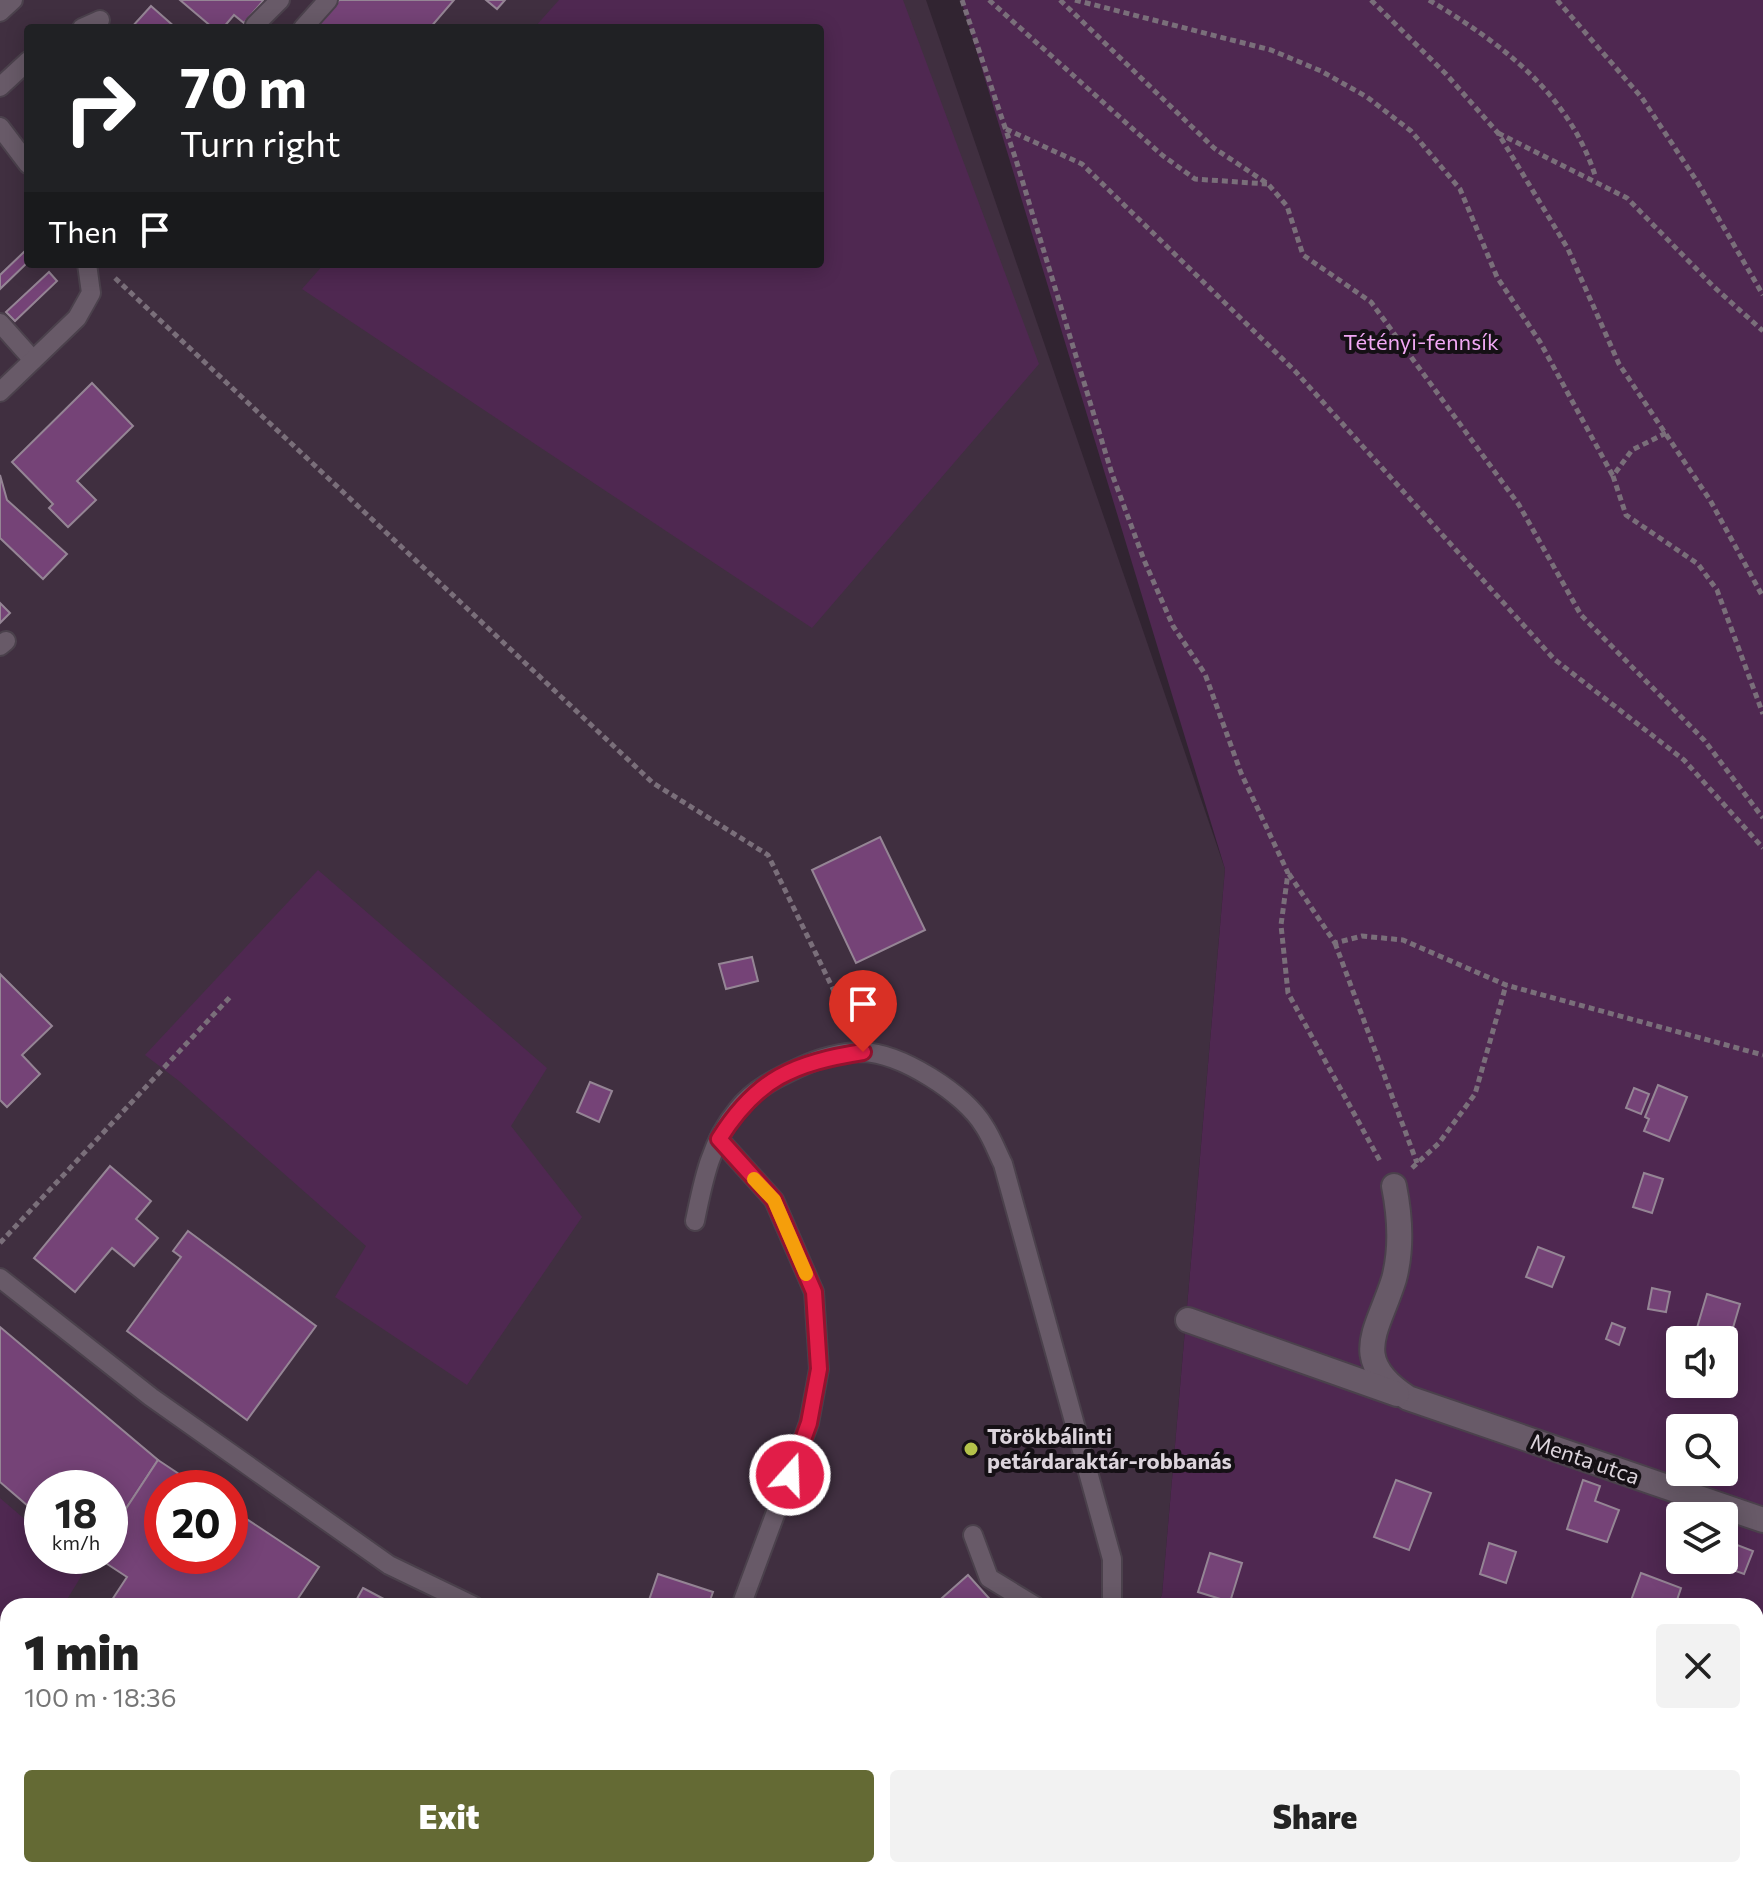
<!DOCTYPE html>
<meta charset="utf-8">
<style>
:root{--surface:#fff;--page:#f2f2f2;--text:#222;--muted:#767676;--accent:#646a34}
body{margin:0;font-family:Commissioner,sans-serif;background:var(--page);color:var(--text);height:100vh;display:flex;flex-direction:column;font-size:30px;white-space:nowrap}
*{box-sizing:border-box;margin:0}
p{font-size:26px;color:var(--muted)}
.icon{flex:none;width:44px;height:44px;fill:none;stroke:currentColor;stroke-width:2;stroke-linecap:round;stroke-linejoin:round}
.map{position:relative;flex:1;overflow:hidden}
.side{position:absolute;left:0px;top:1598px;width:1764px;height:280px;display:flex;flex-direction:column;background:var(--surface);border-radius:24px 24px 0 0;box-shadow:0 4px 20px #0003}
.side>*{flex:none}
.banner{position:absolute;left:24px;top:24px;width:800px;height:244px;border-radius:8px;box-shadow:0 4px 20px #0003;background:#202124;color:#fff;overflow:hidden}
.tools{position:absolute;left:1666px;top:1326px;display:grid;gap:16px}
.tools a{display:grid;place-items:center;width:72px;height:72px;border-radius:8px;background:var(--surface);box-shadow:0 4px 20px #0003;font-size:40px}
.speed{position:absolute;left:24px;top:1470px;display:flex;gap:16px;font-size:40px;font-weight:700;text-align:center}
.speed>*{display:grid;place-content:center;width:104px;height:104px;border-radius:50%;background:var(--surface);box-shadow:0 4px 20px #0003;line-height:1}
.speed small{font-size:20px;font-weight:400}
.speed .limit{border:12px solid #d22;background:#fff;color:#111}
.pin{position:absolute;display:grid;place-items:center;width:68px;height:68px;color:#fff;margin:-82px -34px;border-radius:50% 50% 50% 0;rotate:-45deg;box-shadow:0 0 8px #0007}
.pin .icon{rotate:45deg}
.me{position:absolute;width:88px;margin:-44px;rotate:20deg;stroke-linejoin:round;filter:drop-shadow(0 0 6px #0008)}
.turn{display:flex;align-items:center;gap:28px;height:168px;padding:0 24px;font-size:36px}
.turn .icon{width:104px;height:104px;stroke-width:2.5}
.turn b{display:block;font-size:56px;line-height:68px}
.then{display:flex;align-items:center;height:76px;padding:0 24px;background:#0003;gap:16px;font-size:30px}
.round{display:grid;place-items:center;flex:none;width:84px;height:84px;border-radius:8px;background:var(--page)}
.overview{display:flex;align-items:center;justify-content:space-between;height:136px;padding:0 24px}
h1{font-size:48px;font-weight:800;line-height:60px}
.cta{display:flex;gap:16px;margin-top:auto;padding:16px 24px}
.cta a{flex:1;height:92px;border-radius:8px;background:var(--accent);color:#fff;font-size:32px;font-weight:800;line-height:92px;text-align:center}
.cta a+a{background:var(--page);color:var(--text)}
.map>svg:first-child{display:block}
.built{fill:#402f40;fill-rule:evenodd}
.green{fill:#4f2851;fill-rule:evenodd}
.building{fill:#754377;stroke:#958595;stroke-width:2}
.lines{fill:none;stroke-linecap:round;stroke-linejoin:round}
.lane-casing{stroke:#4b414c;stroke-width:22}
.street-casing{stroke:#4b414c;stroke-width:28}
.path{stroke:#7a6f7a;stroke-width:5;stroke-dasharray:6 4;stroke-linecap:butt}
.lane{stroke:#685a68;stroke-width:18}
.street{stroke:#685a68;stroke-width:24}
.route-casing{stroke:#92132f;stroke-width:20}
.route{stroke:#e11d48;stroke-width:14}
.slow{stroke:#f59e0b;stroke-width:14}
.poi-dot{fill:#b4c24a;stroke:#151015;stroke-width:3}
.labels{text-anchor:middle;stroke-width:8;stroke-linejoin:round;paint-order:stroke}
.park-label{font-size:22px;fill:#f1a8f4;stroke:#151015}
.poi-label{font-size:22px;font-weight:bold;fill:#dcd4dc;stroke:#151015;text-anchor:start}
.street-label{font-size:22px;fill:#dcd4dc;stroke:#151015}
</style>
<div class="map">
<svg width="1763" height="1878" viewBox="0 0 1763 1878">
<rect width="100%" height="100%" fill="#312431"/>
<g class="built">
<path d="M 0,0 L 926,0 L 1225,869 L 1162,1595 L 1156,1606 L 8,1606 L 0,1677 ZM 28,28 L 820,28 L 820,264 L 28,264 ZM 42,1488 L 110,1488 L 110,1556 L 42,1556 ZM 162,1488 L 230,1488 L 230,1556 L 162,1556 Z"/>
<polygon points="596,1870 997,1870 994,1878 620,1878"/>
</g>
<g class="green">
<polygon points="559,0 903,0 1039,364 812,628 302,289 324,264 820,264 820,28 534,28"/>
<path d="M 961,0 L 1763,0 L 1763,1878 L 994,1878 L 997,1870 L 1756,1870 L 1756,1606 L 1156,1606 L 1162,1595 L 1225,869 ZM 1680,1340 L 1724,1340 L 1724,1384 L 1680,1384 ZM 1680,1428 L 1724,1428 L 1724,1472 L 1680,1472 ZM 1680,1516 L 1724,1516 L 1724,1560 L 1680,1560 Z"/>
<polygon points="318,870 547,1068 511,1126 582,1217 467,1385 335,1297 366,1246 179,1081 145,1055"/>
<polygon points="0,1498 42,1534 42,1556 69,1556 85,1570 63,1606 8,1606 8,1870 596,1870 620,1878 0,1878"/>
</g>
<g class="building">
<polygon points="180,0 263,0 263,1 244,23 234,15 223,28 213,28"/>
<polygon points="339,0 454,0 430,28 315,28"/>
<polygon points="486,0 505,0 497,9"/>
<polygon points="151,6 176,28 131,28"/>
<polygon points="25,251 28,262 0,289 0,275"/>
<polygon points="49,272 57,281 15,321 6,312"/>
<polygon points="92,383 133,426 77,481 96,500 68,527 49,508 53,504 12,462"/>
<polygon points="0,475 7,500 67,554 43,579 0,538"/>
<polygon points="0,603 10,613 0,623"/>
<polygon points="880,837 925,930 856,963 812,870"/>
<polygon points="752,957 758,981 726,989 719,964"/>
<polygon points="0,974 52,1026 22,1055 40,1074 7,1107 0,1100"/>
<polygon points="590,1082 612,1091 599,1122 577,1112"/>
<polygon points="1658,1085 1687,1097 1669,1141 1644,1131 1649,1119 1645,1117"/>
<polygon points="1634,1088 1649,1094 1641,1114 1626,1108"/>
<polygon points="110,1166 151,1201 136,1219 158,1238 134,1266 112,1248 75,1292 34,1258"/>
<polygon points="1644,1173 1663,1179 1652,1213 1633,1207"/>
<polygon points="188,1231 316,1326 247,1420 127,1331 181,1257 173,1251"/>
<polygon points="1538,1247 1564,1257 1552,1287 1526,1277"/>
<polygon points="1652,1288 1670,1292 1666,1312 1648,1309"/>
<polygon points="1707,1294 1740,1304 1727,1348 1724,1340 1694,1338"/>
<polygon points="1612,1323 1625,1328 1619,1345 1606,1339"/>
<polygon points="0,1327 158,1460 110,1533 110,1488 42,1488 42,1518 0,1482"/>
<polygon points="158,1460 200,1488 162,1488 162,1556 230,1556 230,1508 319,1567 293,1606 108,1606 127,1577 95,1556 110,1556 110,1533"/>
<polygon points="1396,1480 1431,1493 1409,1550 1374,1537"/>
<polygon points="1583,1480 1600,1486 1595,1501 1619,1510 1607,1542 1567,1529"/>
<polygon points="1724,1540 1753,1551 1744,1574 1714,1563 1724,1560"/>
<polygon points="1489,1543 1516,1552 1506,1583 1480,1574"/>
<polygon points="1210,1553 1242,1563 1230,1602 1198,1592"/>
<polygon points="1641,1573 1681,1588 1675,1606 1629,1606"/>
<polygon points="658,1574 713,1592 708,1606 647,1606"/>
<polygon points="968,1575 996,1606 933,1606"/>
<polygon points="363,1588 397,1606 353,1606"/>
<polygon points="699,1870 779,1870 777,1878 721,1878"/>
<polygon points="779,1870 812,1870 816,1874 815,1878 777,1878"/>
<polygon points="928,1870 989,1870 986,1878 925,1878"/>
<polygon points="1001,1870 1027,1870 1024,1878"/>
<polygon points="1290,1870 1287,1878 1271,1878 1251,1871"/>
<polygon points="1410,1870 1421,1870 1432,1874 1431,1878 1408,1878"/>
</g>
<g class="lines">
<defs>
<g id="lane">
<polyline points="0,12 13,0"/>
<polyline points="255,25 280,0"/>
<polyline points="82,28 100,20"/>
<polyline points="303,28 328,0"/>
<polyline points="0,87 28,61"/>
<polyline points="0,127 28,164"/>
<polyline points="0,323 33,360"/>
<polyline points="0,392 77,318 91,293 87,264"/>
<polyline points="0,646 6,641"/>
<polyline points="719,1139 774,1200 814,1292 819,1369 809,1423 741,1606"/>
<path d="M 695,1221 C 703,1181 711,1141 738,1109 C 753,1090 776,1078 798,1068 C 817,1059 841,1052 862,1052 C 901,1053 964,1093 984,1126 C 992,1138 997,1152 1003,1164 L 1112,1559 L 1112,1606"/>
<polyline points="0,1278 151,1397 389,1565 474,1606"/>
<polyline points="973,1535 989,1578 1035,1606"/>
<polyline points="1046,1878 1049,1870"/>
</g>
<g id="street">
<path d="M 1394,1186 C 1400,1216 1402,1249 1394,1279 C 1378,1331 1348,1359 1408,1398 L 1763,1520"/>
<polyline points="1188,1320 1397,1394"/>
<polyline points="1127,1870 1149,1878"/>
</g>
</defs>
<use href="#lane" class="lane-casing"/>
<use href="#street" class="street-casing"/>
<g class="path">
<polyline points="962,0 1016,160 1112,474 1144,560 1173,626 1205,674 1241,773 1288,873 1281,925 1288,993 1380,1161"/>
<polyline points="989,0 1162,155 1195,179 1267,184"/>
<polyline points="1060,0 1214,148 1268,184 1287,206 1303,255 1371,302 1519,505 1581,615 1704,740 1763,818"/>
<polyline points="1075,0 1271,50 1321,71 1367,97 1411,131 1460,189 1497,277 1540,342 1613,476"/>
<polyline points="1371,0 1446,74 1498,133 1568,249 1619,364 1710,500 1763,597"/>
<path d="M 1429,0 C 1502,44 1569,93 1596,178"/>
<polyline points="1557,0 1642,98 1698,183 1763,295"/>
<polyline points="1006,129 1082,164 1295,371 1554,659 1684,760 1763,848"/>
<polyline points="1498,133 1627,198 1714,287 1763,331"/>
<polyline points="115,278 653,783 768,855 852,1028"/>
<polyline points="1666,433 1632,450 1613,476 1626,515 1698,564 1717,590 1763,714"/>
<polyline points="1289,874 1335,943 1362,936 1403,940 1506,985 1763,1055"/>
<polyline points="1335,943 1417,1163"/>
<polyline points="1412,1168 1439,1143 1475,1094 1506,985"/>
<polyline points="0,1243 231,996"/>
</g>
<use href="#lane" class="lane"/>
<use href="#street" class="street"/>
</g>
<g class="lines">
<defs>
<path id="route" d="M 790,1475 L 809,1423 L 819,1369 L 814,1292 L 774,1200 L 719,1139 C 757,1078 794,1063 863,1052"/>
</defs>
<use href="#route" class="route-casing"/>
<use href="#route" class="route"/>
<polyline class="slow" points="754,1179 774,1200 806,1274"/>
</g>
<circle class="poi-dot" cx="971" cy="1449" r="8"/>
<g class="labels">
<g class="park-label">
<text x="1421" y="350">Tétényi-fennsík</text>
</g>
<g class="poi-label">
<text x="987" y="1444">Törökbálinti<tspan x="987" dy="25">petárdaraktár-robbanás</tspan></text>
</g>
<g class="street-label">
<text transform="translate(1585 1459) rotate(19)" y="8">Menta utca</text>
</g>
</g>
</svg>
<div class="tools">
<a><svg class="icon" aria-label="sound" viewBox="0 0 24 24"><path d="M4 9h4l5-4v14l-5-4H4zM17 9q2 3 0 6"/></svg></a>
<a><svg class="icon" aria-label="search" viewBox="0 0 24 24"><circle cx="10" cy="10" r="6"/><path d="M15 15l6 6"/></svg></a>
<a><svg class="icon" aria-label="layers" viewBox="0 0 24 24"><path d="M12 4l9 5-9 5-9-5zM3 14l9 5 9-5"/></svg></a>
</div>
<div class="speed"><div>18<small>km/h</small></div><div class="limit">20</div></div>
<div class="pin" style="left:863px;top:1052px;background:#d93025"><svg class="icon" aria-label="arrive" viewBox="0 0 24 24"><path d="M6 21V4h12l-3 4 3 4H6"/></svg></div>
<svg class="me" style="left:790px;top:1475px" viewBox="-20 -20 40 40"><circle r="17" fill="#e11d48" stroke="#fff" stroke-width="3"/><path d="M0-11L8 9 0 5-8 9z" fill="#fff"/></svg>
<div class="banner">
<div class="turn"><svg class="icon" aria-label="right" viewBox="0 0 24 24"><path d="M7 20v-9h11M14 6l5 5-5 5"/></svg><div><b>70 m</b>Turn right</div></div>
<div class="then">Then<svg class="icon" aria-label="arrive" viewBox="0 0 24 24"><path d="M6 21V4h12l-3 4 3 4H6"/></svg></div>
</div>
<section class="side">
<div class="overview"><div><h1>1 min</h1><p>100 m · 18:36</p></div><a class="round"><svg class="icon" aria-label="close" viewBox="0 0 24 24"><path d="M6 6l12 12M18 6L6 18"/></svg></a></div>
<div class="cta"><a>Exit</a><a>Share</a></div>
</section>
</div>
